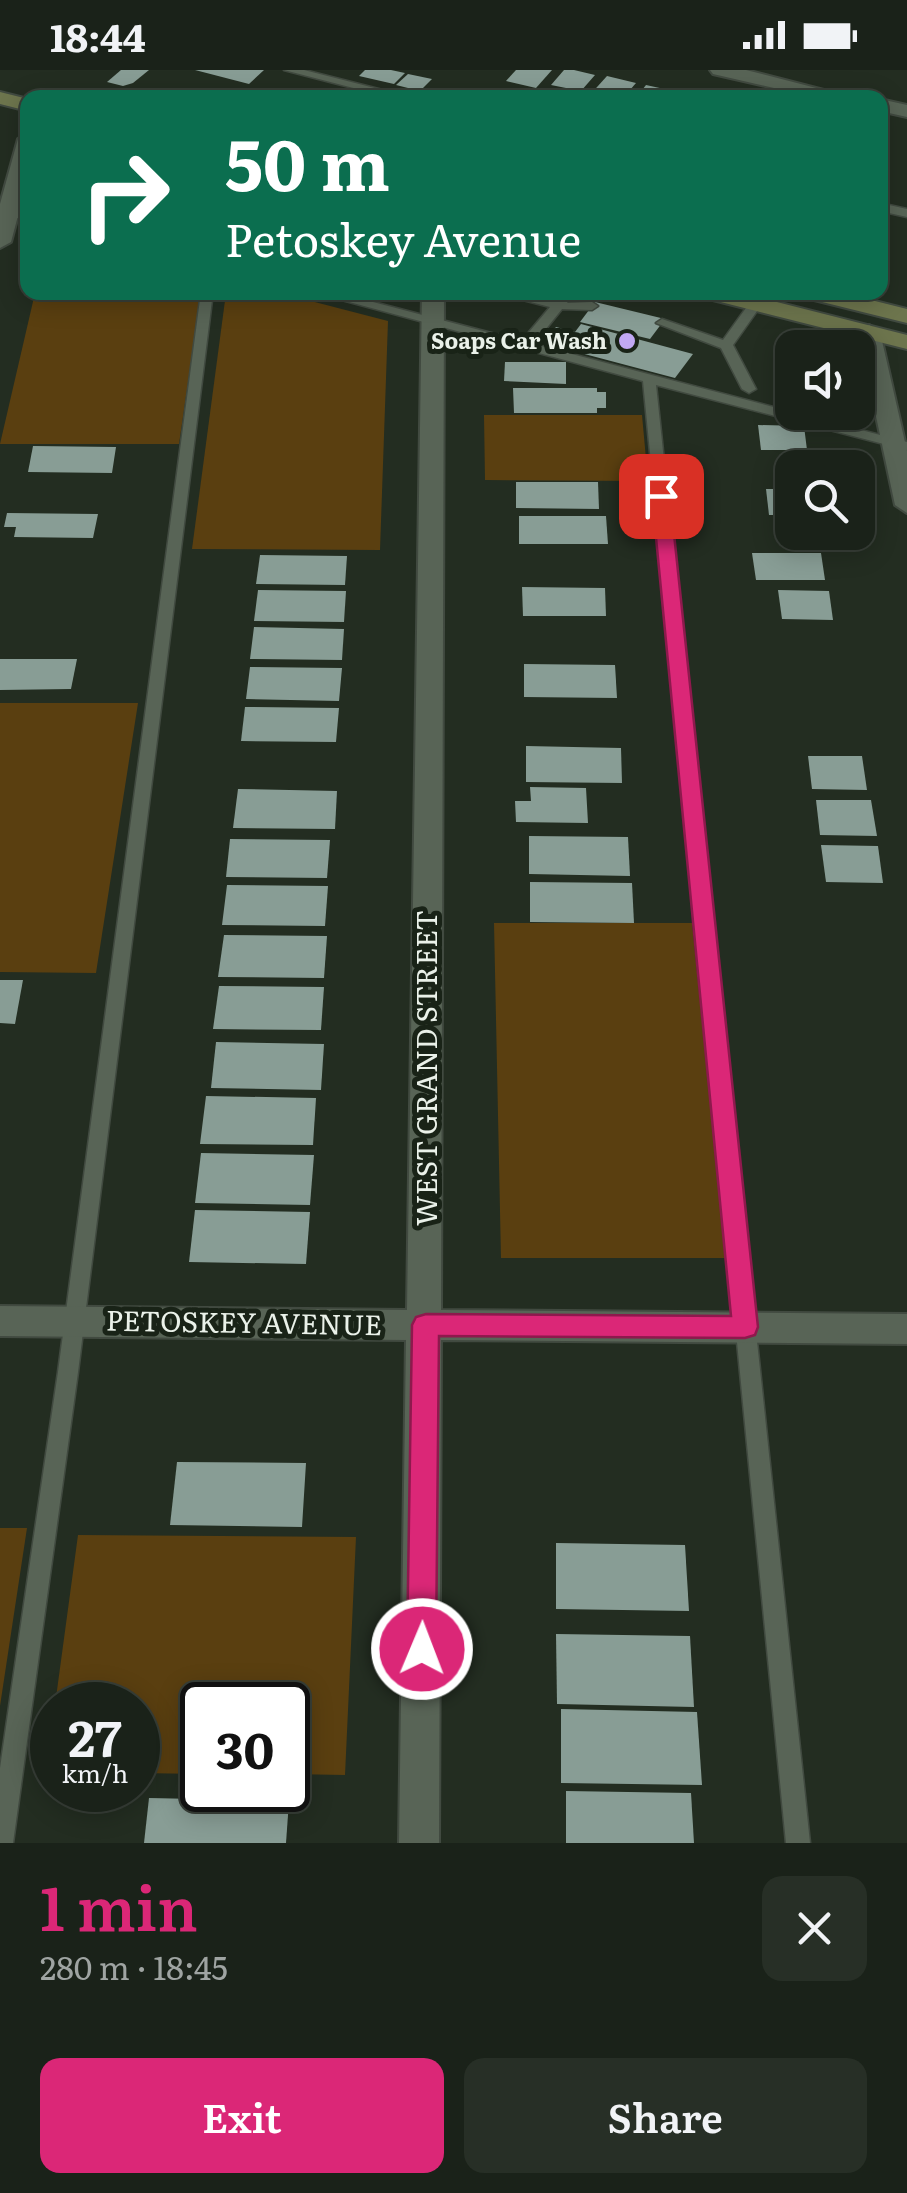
<!DOCTYPE html>
<meta charset="utf-8">
<style>
:root{--surface:#1a2219;--page:#272f26;--text:#f1f3f6;--muted:#9fa4a2;--line:#383f38;--accent:#db2777}
body{margin:0;font-family:Literata,serif;background:var(--page);color:var(--text);height:100vh;display:flex;flex-direction:column;font-size:38px;white-space:nowrap}
*{box-sizing:border-box;margin:0}
p{font-size:32px;color:var(--muted)}
.icon{flex:none;width:55px;height:55px;fill:none;stroke:currentColor;stroke-width:2;stroke-linecap:round;stroke-linejoin:round}
.map{position:relative;height:1773px;overflow:hidden}
.side{display:flex;flex-direction:column;background:var(--surface);flex:1}
.side>*{flex:none}
.banner{position:absolute;left:20px;top:20px;width:868px;height:210px;border-radius:20px;box-shadow:0 5px 25px #0003,0 0 0 2px var(--line);background:#0b6e4f;color:#fff;overflow:hidden}
.fabs{position:absolute;left:775px;top:260px;display:grid;gap:20px}
.fabs a{display:grid;place-items:center;width:100px;height:100px;border-radius:20px;background:var(--surface);box-shadow:0 5px 25px #0003,0 0 0 2px var(--line);font-size:50px}
.speed{position:absolute;left:30px;top:1612px;display:flex;gap:20px;font-size:50px;font-weight:700;text-align:center}
.speed>*{display:grid;place-content:center;width:130px;height:130px;border-radius:50%;background:var(--surface);box-shadow:0 5px 25px #0003,0 0 0 2px var(--line);line-height:1}
.speed small{font-size:25px;font-weight:400}
.speed .limit{border:5px solid #111;border-radius:15px;background:#fff;color:#111}
.pin{position:absolute;display:grid;place-items:center;width:85px;height:85px;color:#fff;margin:-42px;border-radius:20px;box-shadow:0 5px 15px #0006}
.me{position:absolute;width:110px;margin:-55px;rotate:1deg;stroke-linejoin:round;filter:drop-shadow(0 0 8px #0008)}
.turn{display:flex;align-items:center;gap:35px;height:210px;padding:0 40px;font-size:45px}
.turn .icon{width:130px;height:130px;stroke-width:2.5}
.turn b{display:block;font-size:70px;line-height:85px}
.round{display:grid;place-items:center;flex:none;width:105px;height:105px;border-radius:20px;background:var(--page)}
.headline{display:flex;align-items:center;justify-content:space-between;height:170px;padding:0 40px}
h1{font-size:60px;font-weight:600;line-height:75px;color:var(--accent)}
.button{display:flex;gap:20px;margin-top:auto;padding:20px 40px}
.button a{flex:1;height:115px;border-radius:20px;background:var(--accent);color:#fff;font-size:40px;font-weight:600;line-height:115px;text-align:center}
.button a+a{background:var(--page);color:var(--text)}
.status{display:flex;justify-content:space-between;align-items:center;height:70px;padding:0 50px;background:var(--surface);direction:ltr}
.status svg{height:28px;fill:currentColor}
.map>svg:first-child{display:block}
.green{fill:#5a3f10}
.building{fill:#889d95}
.lines{fill:none;stroke-linecap:round;stroke-linejoin:round}
.lane-casing{stroke:#414a40;stroke-width:3}
.street-casing{stroke:#414a40;stroke-width:4}
.secondary-casing{stroke:#414a40;stroke-width:4}
.lane{fill:#586456;fill-rule:evenodd}
.street{fill:#586456;fill-rule:evenodd}
.secondary{fill:#6d754d;fill-rule:evenodd}
.route{fill:#db2777;stroke:#8e194d;stroke-width:2.5}
.poi-dot{fill:#c1a8f3;stroke:#192317;stroke-width:4}
.labels{text-anchor:middle;stroke-width:10;stroke-linejoin:round;paint-order:stroke}
.far-poi-label{font-size:22px;font-weight:bold;fill:#eaf1e9;stroke:#192317;text-anchor:end}
.street-label{font-size:28px;fill:#eaf1e9;stroke:#192317}
</style>
<div class="status"><b>18:44</b><svg viewBox="0 0 49 12"><path d="M0 12V9h3v3zM5 12V6h3v6zM10 12V3h3v9zM15 12V0h3v12zM26 1h20v11H26zM47 4h2v5h-2z"/></svg></div>
<div class="map">
<svg width="907" height="1773" viewBox="0 0 907 1773">
<rect width="100%" height="100%" fill="#232d21"/>
<g class="green">
<polygon points="35,223 201,223 179,374 0,374"/>
<polygon points="226,223 280,223 388,251 380,480 192,479"/>
<polygon points="484,345 642,345 648,411 485,410"/>
<polygon points="0,633 138,633 96,903 0,902"/>
<polygon points="494,853 692,853 726,1188 501,1188"/>
<polygon points="0,1458 27,1458 0,1636"/>
<polygon points="78,1465 356,1467 345,1705 288,1704 288,1635 202,1635 202,1704 138,1703 138,1635 55,1635"/>
</g>
<g class="building">
<polygon points="121,0 149,0 133,13 123,16 107,12"/>
<polygon points="195,0 264,0 249,14"/>
<polygon points="365,0 391,0 405,3 394,14 359,6"/>
<polygon points="516,0 552,0 536,18 506,11"/>
<polygon points="564,0 574,0 595,5 581,21 551,15"/>
<polygon points="408,4 432,9 420,21 396,15"/>
<polygon points="607,6 636,13 623,28 588,27"/>
<polygon points="646,15 678,22 673,28 636,28"/>
<polygon points="595,232 665,249 650,269 580,252"/>
<polygon points="581,254 693,284 675,308 543,273 556,257 575,262"/>
<polygon points="505,292 566,292 566,314 504,311"/>
<polygon points="513,318 597,318 597,322 606,322 606,338 597,338 597,343 514,343"/>
<polygon points="758,355 804,356 807,380 761,380"/>
<polygon points="33,376 116,377 112,403 28,402"/>
<polygon points="516,412 598,412 599,439 516,438"/>
<polygon points="766,419 792,419 792,445 769,445"/>
<polygon points="7,443 98,444 93,468 14,467 16,457 4,457"/>
<polygon points="519,446 606,446 608,474 519,474"/>
<polygon points="752,483 821,483 825,510 756,510"/>
<polygon points="260,485 347,486 345,515 256,514"/>
<polygon points="522,517 605,518 606,546 523,546"/>
<polygon points="258,520 346,521 344,552 254,551"/>
<polygon points="778,520 829,521 833,550 782,549"/>
<polygon points="254,557 344,559 342,590 250,589"/>
<polygon points="0,589 77,589 71,619 0,620"/>
<polygon points="524,594 615,595 617,628 524,627"/>
<polygon points="250,597 342,598 339,631 246,629"/>
<polygon points="245,637 339,638 336,672 241,671"/>
<polygon points="526,676 621,678 622,713 526,712"/>
<polygon points="808,686 862,686 867,720 812,719"/>
<polygon points="530,717 586,718 588,753 516,752 515,731 531,731"/>
<polygon points="238,719 337,721 335,759 233,758"/>
<polygon points="816,730 871,730 877,766 820,765"/>
<polygon points="529,766 628,767 630,806 529,804"/>
<polygon points="230,769 330,770 327,808 226,807"/>
<polygon points="821,775 878,776 883,813 826,812"/>
<polygon points="530,812 632,813 634,853 530,852"/>
<polygon points="227,815 328,816 325,856 222,855"/>
<polygon points="224,865 327,866 324,908 218,907"/>
<polygon points="0,910 23,910 15,954 0,953"/>
<polygon points="219,916 324,917 321,960 213,959"/>
<polygon points="216,972 324,974 321,1020 211,1018"/>
<polygon points="206,1026 316,1028 313,1075 200,1074"/>
<polygon points="201,1083 314,1085 310,1135 195,1133"/>
<polygon points="195,1140 310,1142 306,1194 189,1192"/>
<polygon points="177,1392 306,1393 302,1457 170,1455"/>
<polygon points="556,1473 685,1475 689,1541 556,1539"/>
<polygon points="556,1564 690,1566 694,1637 557,1634"/>
<polygon points="561,1639 697,1642 702,1715 561,1713"/>
<polygon points="566,1721 691,1723 694,1773 566,1773"/>
<polygon points="149,1728 289,1731 286,1773 144,1773"/>
</g>
<g class="lines">
<defs>
<g id="lane">
<polygon points="284,0 304,0 414,28 392,28"/>
<polygon points="880,133 907,139 907,147 880,141"/>
<polygon points="0,135 28,143 28,151 0,143"/>
<polygon points="201,222 213,222 78,1302 13,1773 0,1773 0,1698 58,1302"/>
<polygon points="312,222 335,222 907,372 907,380 656,315 810,1773 786,1773 643,311"/>
<polygon points="492,222 519,222 556,230 562,222 575,222 567,233 592,232 598,236 592,240 562,239 541,265 536,266 529,262 550,237"/>
<polygon points="756,230 762,234 733,275 756,319 749,323 742,319 721,278 656,253 662,249 723,270 751,231"/>
</g>
<g id="street">
<polygon points="710,0 746,0 855,28 818,28 713,4"/>
<polygon points="880,29 907,35 907,47 880,41"/>
<polygon points="28,63 28,108 11,172 0,178 0,134 18,69"/>
<polygon points="422,222 444,222 441,1240 907,1244 907,1274 441,1270 439,1773 399,1773 406,1270 0,1266 0,1236 407,1240"/>
<polygon points="869,255 880,262 907,381 907,443 895,435 858,262"/>
</g>
<g id="secondary">
<polygon points="0,22 28,29 28,41 0,34"/>
<polygon points="698,222 737,222 907,265 907,279 701,227"/>
<polygon points="799,222 839,222 907,239 907,253 802,227"/>
</g>
</defs>
<use href="#lane" class="lane-casing"/>
<use href="#street" class="street-casing"/>
<use href="#secondary" class="secondary-casing"/>
<use href="#lane" class="lane"/>
<use href="#street" class="street"/>
<use href="#secondary" class="secondary"/>
</g>
<polygon class="route" points="661,421 670,426 758,1257 755,1265 745,1268 439,1266 436,1579 432,1589 422,1593 411,1589 407,1579 412,1255 416,1247 426,1244 731,1246 652,426"/>
<circle class="poi-dot" cx="627" cy="271" r="10"/>
<g class="labels">
<g class="far-poi-label">
<text x="607" y="279">Soaps Car Wash</text>
</g>
<g class="street-label">
<text transform="translate(427 998) rotate(-90)" y="10">WEST GRAND STREET</text>
<text transform="translate(244 1253) rotate(1)" y="10">PETOSKEY AVENUE</text>
</g>
</g>
</svg>
<div class="fabs">
<a><svg class="icon" aria-label="sound" viewBox="0 0 24 24"><path d="M4 9h4l5-4v14l-5-4H4zM17 9q2 3 0 6"/></svg></a>
<a><svg class="icon" aria-label="search" viewBox="0 0 24 24"><circle cx="10" cy="10" r="6"/><path d="M15 15l6 6"/></svg></a>
</div>
<div class="speed"><div>27<small>km/h</small></div><div class="limit">30</div></div>
<div class="pin" style="left:661px;top:426px;background:#d93025"><svg class="icon" aria-label="arrive" viewBox="0 0 24 24"><path d="M6 21V4h12l-3 4 3 4H6"/></svg></div>
<svg class="me" style="left:422px;top:1579px" viewBox="-20 -20 40 40"><circle r="17" fill="#db2777" stroke="#fff" stroke-width="3"/><path d="M0-11L8 9 0 5-8 9z" fill="#fff"/></svg>
<div class="banner">
<div class="turn"><svg class="icon" aria-label="right" viewBox="0 0 24 24"><path d="M7 20v-9h11M14 6l5 5-5 5"/></svg><div><b>50 m</b>Petoskey Avenue</div></div>
</div>
</div>
<section class="side">
<div class="headline"><div><h1>1 min</h1><p>280 m · 18:45</p></div><a class="round"><svg class="icon" aria-label="close" viewBox="0 0 24 24"><path d="M6 6l12 12M18 6L6 18"/></svg></a></div>
<div class="button"><a>Exit</a><a>Share</a></div>
</section>
